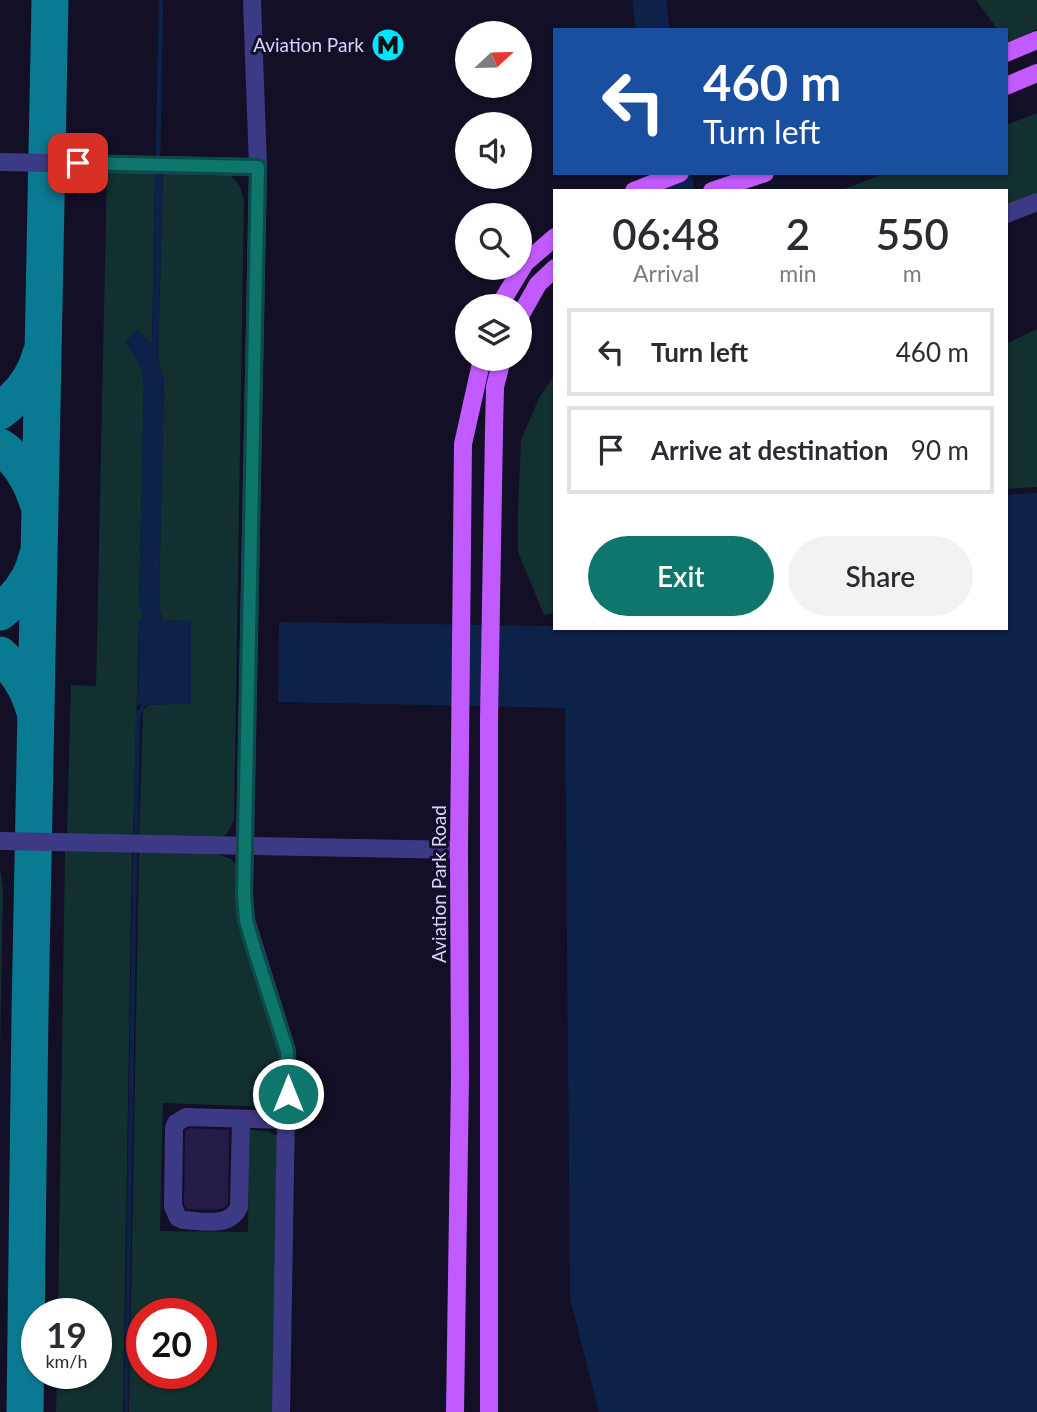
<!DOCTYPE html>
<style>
:root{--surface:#fff;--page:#f2f2f3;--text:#2b2b33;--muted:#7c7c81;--line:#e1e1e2;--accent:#0f766e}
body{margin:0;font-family:Lato,sans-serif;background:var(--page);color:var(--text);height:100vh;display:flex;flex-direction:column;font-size:26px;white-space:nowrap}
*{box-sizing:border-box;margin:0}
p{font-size:23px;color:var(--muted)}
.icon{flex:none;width:38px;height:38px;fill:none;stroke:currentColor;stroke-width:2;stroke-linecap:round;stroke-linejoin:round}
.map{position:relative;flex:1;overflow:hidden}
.drawer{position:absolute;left:553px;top:189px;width:455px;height:441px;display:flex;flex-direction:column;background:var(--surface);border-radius:0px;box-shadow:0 2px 5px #0004}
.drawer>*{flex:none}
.hud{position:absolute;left:553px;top:28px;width:455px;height:147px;border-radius:0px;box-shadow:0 2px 5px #0004;background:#1a4fa0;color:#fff;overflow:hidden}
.needle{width:46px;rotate:68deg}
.fabs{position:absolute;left:455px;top:21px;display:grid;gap:14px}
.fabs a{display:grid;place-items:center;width:77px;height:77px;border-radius:50%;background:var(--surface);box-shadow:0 2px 5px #0004;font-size:35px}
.speed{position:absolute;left:21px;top:1298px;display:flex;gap:14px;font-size:35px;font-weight:700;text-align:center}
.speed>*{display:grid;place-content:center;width:91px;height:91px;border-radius:50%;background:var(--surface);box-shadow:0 2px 5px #0004;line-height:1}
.speed small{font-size:18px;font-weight:400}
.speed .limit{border:10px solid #d22;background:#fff;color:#111}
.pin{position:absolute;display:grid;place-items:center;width:60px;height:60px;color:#fff;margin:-30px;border-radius:14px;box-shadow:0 4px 10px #0006}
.me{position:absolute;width:77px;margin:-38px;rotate:0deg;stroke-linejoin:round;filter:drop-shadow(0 0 5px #0008)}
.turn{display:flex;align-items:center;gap:24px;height:147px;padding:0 35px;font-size:32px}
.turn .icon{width:91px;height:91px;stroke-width:2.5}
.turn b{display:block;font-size:49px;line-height:60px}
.eta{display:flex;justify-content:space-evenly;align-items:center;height:119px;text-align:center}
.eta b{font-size:42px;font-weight:600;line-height:49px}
.cta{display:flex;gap:14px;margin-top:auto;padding:14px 35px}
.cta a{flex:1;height:80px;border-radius:42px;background:var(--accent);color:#fff;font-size:28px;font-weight:600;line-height:80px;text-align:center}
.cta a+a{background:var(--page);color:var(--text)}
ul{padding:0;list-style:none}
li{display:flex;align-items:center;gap:21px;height:88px;margin:0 14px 10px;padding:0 21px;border:4px solid var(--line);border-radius:0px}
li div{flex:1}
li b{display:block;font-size:26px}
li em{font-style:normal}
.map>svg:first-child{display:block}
.green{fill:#12302f;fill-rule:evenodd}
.water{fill:#0c2248}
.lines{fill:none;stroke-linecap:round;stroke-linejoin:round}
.stream{stroke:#0c2248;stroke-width:4.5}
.taxiway{stroke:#0a7a92;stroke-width:37}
.building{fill:#241b47}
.minor{stroke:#3d3a85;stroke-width:18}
.major{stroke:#c25bff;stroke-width:18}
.route-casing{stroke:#0a4d48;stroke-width:18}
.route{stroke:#0f766e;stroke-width:12}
.labels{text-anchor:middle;stroke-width:6;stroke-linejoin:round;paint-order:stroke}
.poi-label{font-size:19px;fill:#d9d4ff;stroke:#130f26;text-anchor:end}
.street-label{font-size:19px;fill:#d9d4ff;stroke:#130f26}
</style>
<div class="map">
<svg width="1037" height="1412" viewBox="0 0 1037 1412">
<rect width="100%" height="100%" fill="#130f26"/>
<g class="green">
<polygon points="976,0 1037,0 1037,29 1008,43 1006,30 998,30"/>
<polygon points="1037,113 1037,197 1006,209 1006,191 840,191 885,173 1006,173 1006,125"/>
<polygon points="107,170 155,172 152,346 132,352 140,364 144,385 139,606 144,619 139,620 133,837 67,835 71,685 96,686"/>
<path d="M 163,171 L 223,172 C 238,178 241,187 244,201 L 234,820 L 227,834 L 220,838 L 139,836 L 143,710 L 149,705 L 191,703 L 191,621 L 163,620 L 160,612 L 159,595 L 164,383 L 158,358 Z"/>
<polygon points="1037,329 1037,487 1006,489 1006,344"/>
<polygon points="555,374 555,613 544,615 518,552 518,512 521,440 539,398"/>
<polygon points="65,851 132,852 123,1412 56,1412 57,1374 96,1374 96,1314 58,1314"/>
<path d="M 139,852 L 217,854 L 231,859 L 236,865 L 238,925 L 280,1055 L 278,1101 L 268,1107 L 163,1103 L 160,1231 L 248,1232 L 249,1130 L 268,1131 L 278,1136 L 273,1412 L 129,1412 ZM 142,1314 L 201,1314 L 201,1374 L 142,1374 Z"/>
<polygon points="0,868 3,889 0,1053"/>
</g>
<g class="water">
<polygon points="632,0 666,0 670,30 636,30"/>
<polygon points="163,171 158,357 164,383 159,595 160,612 163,620 191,621 191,704 137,705 139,619 144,619 139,606 144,385 140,364 125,343 137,329 152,344 155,172"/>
<polygon points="657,173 692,173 694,191 659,191"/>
<polygon points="1037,493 1037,1412 599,1412 570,1299 565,708 278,702 279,622 555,626 555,628 1006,628 1006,495"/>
</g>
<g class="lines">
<g class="stream">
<polyline points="158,158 161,0"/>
<polyline points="136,834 138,715 145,703"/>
<polyline points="126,1412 135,855"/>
</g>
<g class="taxiway">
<path d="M 0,411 C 20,396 35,378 41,353"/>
<path d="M 0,447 C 20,460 31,481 38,503"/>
<path d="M 0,612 C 17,598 32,580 37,557"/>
<path d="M 0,655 C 17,670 28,687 34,709"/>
<polyline points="25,1412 30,1013 50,0"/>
</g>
</g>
<polygon class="building" points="189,1128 229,1130 228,1204 224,1208 214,1210 187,1209 184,1204 185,1131"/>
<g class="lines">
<g class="minor">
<polyline points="252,0 258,167 244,894 246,920 287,1051 281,1412"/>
<polyline points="0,162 258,167"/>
<polyline points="1006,214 1037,202"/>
<polyline points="0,841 459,850"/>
<path d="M 241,1119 L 239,1207 C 230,1228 203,1221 183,1220 L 178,1218 L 173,1206 L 174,1128 L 176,1123 L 186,1117 L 287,1120"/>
</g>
<g class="major">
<polyline points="1006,53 1037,40"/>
<polyline points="1006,86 1037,73"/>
<polyline points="634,191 680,173"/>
<polyline points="712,191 765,173"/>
<polyline points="499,306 525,263 555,237"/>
<polyline points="520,316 538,284 555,268"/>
<polyline points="455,1412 460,1078 459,850 463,444 482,359"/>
<polyline points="489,1412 489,719 494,431 495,387 502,359"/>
</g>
</g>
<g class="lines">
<defs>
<polyline id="route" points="78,163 258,167 244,894 246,920 254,948 287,1051 288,1094"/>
</defs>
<use href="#route" class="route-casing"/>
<use href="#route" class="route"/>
</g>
<defs>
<symbol id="metro-disc" viewBox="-11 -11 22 22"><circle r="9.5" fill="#00e5ff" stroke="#130f26"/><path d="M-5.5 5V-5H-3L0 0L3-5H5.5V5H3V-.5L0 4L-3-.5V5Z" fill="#111"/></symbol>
</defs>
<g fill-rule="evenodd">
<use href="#metro-disc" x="369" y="26" width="38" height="38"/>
</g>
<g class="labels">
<g class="poi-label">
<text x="364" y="52">Aviation Park</text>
</g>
<g class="street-label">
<text transform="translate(439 884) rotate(-90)" y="7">Aviation Park Road</text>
</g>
</g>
</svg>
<div class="fabs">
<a><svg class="needle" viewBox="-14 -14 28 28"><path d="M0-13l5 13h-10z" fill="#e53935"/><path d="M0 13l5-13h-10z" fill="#7c7c81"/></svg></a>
<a><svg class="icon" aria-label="sound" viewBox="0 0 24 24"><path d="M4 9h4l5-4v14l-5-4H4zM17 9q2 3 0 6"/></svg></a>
<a><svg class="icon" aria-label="search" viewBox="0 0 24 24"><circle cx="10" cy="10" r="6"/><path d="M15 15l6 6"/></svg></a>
<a><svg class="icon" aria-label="layers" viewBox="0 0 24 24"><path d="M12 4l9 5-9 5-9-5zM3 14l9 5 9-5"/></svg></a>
</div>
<div class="speed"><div>19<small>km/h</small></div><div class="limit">20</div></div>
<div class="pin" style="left:78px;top:163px;background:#d93025"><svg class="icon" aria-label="arrive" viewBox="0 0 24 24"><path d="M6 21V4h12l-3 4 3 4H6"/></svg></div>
<svg class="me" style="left:288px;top:1094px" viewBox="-20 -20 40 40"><circle r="17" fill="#0f766e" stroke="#fff" stroke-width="3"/><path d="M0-11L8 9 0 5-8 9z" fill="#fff"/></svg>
<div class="hud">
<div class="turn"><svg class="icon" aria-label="left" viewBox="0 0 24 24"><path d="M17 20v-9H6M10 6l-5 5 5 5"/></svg><div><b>460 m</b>Turn left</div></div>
</div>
<section class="drawer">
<div class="eta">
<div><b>06:48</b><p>Arrival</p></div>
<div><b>2</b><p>min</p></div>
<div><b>550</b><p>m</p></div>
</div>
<ul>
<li><svg class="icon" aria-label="left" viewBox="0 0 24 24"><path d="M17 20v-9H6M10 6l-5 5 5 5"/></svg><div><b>Turn left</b></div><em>460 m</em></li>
<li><svg class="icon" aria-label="arrive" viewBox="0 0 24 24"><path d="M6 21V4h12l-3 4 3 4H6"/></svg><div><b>Arrive at destination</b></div><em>90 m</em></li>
</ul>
<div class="cta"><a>Exit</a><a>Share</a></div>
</section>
</div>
